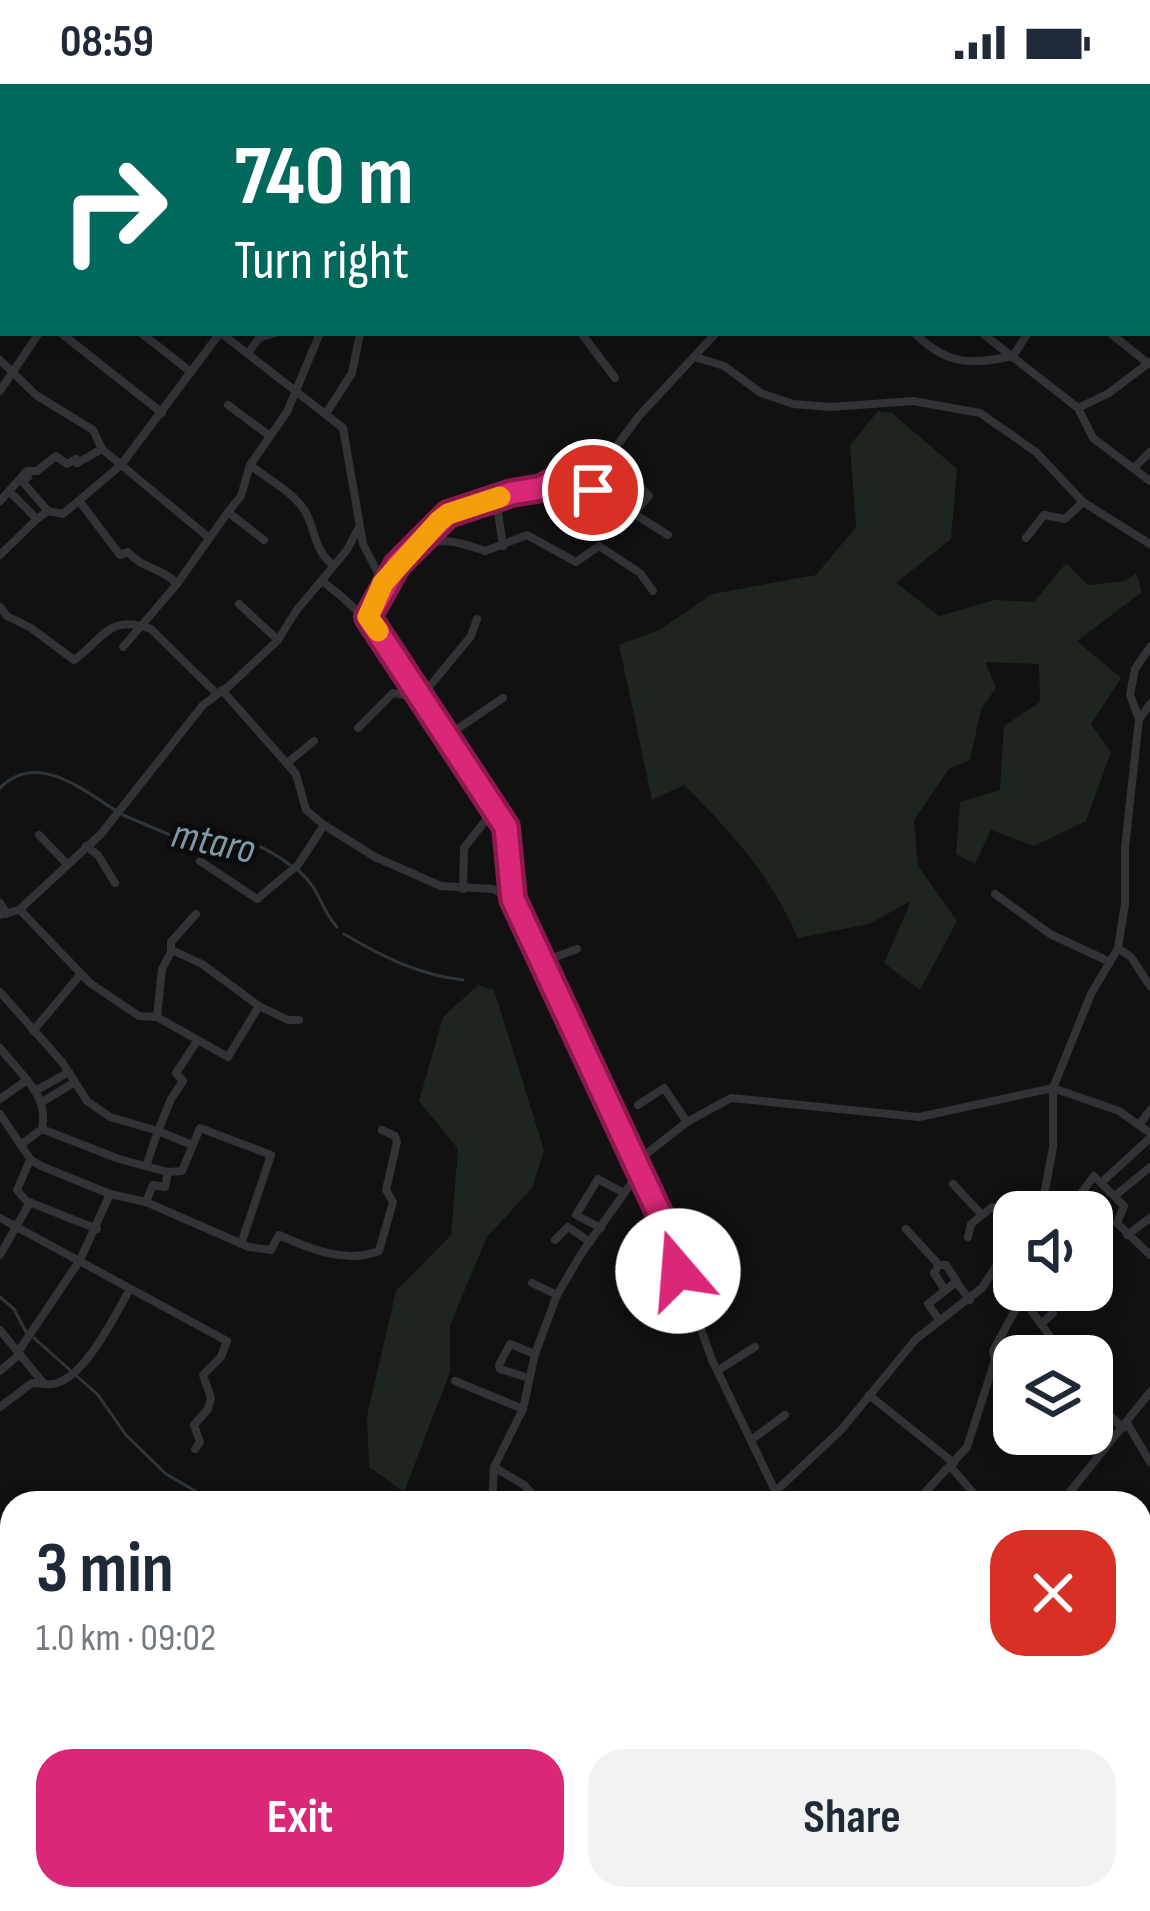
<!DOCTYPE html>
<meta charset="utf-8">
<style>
:root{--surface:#fff;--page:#f2f2f3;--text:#1f2937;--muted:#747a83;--accent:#db2777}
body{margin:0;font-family:"Sofia Sans Condensed",sans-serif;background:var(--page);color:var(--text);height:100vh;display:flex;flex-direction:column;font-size:45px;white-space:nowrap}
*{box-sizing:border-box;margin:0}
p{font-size:39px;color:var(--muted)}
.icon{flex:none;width:66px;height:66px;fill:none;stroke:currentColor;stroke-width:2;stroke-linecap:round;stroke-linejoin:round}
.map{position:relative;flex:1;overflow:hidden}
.drawer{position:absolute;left:0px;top:1407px;width:1152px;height:420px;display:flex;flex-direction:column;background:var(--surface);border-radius:36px 36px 0 0;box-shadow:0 6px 18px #0003}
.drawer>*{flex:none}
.top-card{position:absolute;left:0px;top:0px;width:1152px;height:252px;box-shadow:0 6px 18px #0003;background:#00695c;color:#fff;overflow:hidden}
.fabs{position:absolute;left:993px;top:1107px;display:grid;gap:24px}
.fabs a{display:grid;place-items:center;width:120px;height:120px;border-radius:24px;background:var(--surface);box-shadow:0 6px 18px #0003;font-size:60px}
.pin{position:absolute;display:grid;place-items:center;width:102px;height:102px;color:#fff;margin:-51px;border:6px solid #fff;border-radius:50%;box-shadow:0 3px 12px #0007}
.me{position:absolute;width:132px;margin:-66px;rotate:342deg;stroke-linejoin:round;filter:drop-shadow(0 0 9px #0008)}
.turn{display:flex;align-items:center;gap:42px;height:252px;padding:0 36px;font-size:54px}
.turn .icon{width:156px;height:156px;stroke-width:2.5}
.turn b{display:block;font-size:84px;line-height:102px}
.round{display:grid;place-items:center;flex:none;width:126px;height:126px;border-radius:36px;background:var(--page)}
.overview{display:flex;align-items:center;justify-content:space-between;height:204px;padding:0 36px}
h1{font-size:72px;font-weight:700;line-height:90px}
.primary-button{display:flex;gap:24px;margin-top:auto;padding:24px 36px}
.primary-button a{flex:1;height:138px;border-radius:36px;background:var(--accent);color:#fff;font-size:48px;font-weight:700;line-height:138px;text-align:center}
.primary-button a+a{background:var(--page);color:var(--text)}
.status{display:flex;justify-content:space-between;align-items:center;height:84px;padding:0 60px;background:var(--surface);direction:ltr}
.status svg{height:33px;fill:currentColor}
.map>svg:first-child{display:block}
.green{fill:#1e241e}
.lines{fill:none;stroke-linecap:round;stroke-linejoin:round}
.stream{stroke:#2e363b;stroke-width:3}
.minor{stroke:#323337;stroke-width:8}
.route-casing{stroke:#8e194d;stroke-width:30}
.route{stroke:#db2777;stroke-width:21}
.slow{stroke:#f59e0b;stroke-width:21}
.labels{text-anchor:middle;stroke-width:10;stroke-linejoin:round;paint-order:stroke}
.water-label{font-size:42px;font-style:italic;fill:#7e9aa9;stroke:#0c0c0d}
</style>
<div class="status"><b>08:59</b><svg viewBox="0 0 49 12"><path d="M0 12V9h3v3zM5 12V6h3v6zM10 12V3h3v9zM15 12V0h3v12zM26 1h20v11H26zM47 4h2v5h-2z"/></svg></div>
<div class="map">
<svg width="1150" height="1827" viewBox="0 0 1150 1827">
<rect width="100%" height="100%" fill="#111112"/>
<g class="green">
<path d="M 878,327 L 892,329 L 957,385 L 951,455 L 896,499 L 939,532 L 995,516 L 1034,518 L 1066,479 L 1088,501 L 1125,497 L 1136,489 L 1142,508 L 1077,557 L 1121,594 L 1091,640 L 1111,668 L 1086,737 L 1034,762 L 991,746 L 975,780 L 956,770 L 960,718 L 1000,706 L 1004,642 L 1040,618 L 1039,580 L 985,578 L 996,604 L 981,625 L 970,676 L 949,685 L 914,736 L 918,782 L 957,837 L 920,906 L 884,879 L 911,817 L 869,840 L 798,854 C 769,789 734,751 684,701 L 652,716 L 619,561 L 661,545 L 712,510 L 816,491 L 856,443 L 850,361 Z"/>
<polygon points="478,901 494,906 544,1066 532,1104 487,1153 470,1193 450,1242 450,1288 404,1408 369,1383 367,1332 396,1207 451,1151 458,1065 419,1017 443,933"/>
</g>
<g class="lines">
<g class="stream">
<path d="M 0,704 C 36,667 82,705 115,726"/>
<path d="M 123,731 L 189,759 C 222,743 263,760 290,781"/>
<path d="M 298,786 C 322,807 319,823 337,843"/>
<path d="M 344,850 C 381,872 419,891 463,896"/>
<polyline points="0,1213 14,1225 26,1248"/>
<polyline points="34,1254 98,1311 126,1351 166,1390 216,1419"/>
</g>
<g class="minor">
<polyline points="367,0 368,3"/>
<polyline points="551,0 554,3"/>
<polyline points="661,0 665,3"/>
<polyline points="750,0 751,3"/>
<polyline points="1113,0 1119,3"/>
<polyline points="99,3 115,0"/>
<polyline points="331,3 338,0"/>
<polyline points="464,3 466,0"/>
<polyline points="684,3 694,3"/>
<polyline points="703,3 706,0"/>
<polyline points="1012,3 1014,0"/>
<polyline points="1100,3 1101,0"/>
<polyline points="1149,5 1150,3"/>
<polyline points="1149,19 1150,20"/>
<polyline points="0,25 3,31"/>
<polyline points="1149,68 1150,69"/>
<polyline points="0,131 3,125"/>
<polyline points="0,141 3,143"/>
<polyline points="1149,149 1150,151"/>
<polyline points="0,200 3,203"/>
<polyline points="61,249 162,329"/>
<polyline points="141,249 191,288"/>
<polyline points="221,249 343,344 363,460 383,499 367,533"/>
<polyline points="581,249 615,294"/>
<path d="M 914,249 C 947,280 968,282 1013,272 L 1028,249"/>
<polyline points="982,249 1078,324 1093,354 1150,397"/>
<polyline points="1110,249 1149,280"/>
<polyline points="248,269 259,254 275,249"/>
<polyline points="695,273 724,282 761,309 793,320 831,323 913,317 980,329 1036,368 1083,418 1150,460"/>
<polyline points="0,276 36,311 93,346 102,365 208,453"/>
<polyline points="0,307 39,249"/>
<polyline points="228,321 270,352"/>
<polyline points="1078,324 1109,309 1150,278"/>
<polyline points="327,328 352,289 360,249"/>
<path d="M 250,381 C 268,395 293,408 305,427 C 316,446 314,467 333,481"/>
<polyline points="1134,384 1150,368"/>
<polyline points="28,393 22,397 48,427"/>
<polyline points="9,407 37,435 48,427 63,430 121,381 220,249"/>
<polyline points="496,415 503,462"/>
<polyline points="0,417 27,387 37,387 56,372 67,380 76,375 77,379 102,365"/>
<path d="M 80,418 L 120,471 L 128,468 C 142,485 163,484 177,500"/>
<polyline points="228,428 241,412 250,381 287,328 320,249"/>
<polyline points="633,430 649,412 610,371 639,332 716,249"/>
<polyline points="1026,454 1044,431 1065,435 1083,418"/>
<path d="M 422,461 C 447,453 461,459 485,467 L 527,451 L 576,478 L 599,462 L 640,489 L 653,507"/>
<polyline points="0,471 37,435"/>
<path d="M 322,497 C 395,550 419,616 467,687 C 479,705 497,720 505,740 C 513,761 509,790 513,813"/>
<path d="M 384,499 C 393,486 437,435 448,429 C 484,411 533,415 564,391 L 575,393 L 668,451"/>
<polyline points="239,520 278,556"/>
<path d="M 0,523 L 7,532 L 31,544 L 74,576 C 103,556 108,529 151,545 L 215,608"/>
<polyline points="123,563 177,500 228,428 264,456"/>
<polyline points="1150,563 1135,585 1130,611 1139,635 1125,764 1125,820 1118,864 1131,873 1150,902"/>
<polyline points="222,606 296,690 306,726 324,741 375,773 441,802 493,805 513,815 661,1133 712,1276 781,1419"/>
<polyline points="1140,634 1150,620"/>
<polyline points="358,644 393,609 420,614 471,552 477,535"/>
<polyline points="447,652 503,614"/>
<polyline points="287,679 314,657"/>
<polyline points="39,751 67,780"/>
<polyline points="86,762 98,771 115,799"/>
<polyline points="200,777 257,815 298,781 324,741"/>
<polyline points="463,805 464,764 496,723"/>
<polyline points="995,810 1050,850 1108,877"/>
<polyline points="0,819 7,830"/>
<polyline points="20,826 90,899 139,932 157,933 228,973 259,922 288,936 299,936"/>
<polyline points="0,831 19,826 101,750 203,621 229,602 278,556 296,527 347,466 359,443"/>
<polyline points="171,866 171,858 196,830"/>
<polyline points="542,878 577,865"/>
<polyline points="0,908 62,978 87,1017 110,1033 158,1047 146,1082"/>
<polyline points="157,933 162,885 172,866 202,880 259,922"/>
<polyline points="33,947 80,891"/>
<path d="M 0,964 C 19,989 50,1011 42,1045 L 22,1060"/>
<polyline points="35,1007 69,988"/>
<polyline points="0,1015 27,996"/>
<polyline points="42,1018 75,998"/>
<polyline points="638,1021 664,1004 687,1038"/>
<path d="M 0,1030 L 31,1076 L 41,1082 L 110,1110 L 146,1118 L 249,1163 L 271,1166 L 279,1151 C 310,1165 346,1180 379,1167 L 393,1118 L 386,1106 L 397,1058 L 395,1052 L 382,1046"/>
<polyline points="1139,1041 1150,1026"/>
<polyline points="42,1045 119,1075 168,1088 165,1103 153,1101 146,1118"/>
<polyline points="192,1061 158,1047 171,1015 183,997 176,989 197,957"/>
<polyline points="636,1078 687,1038 731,1014 919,1033 1053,1004 1119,1027 1150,1049"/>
<polyline points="168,1088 182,1087 200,1044 271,1071 241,1160"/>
<polyline points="1102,1098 1150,1054"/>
<polyline points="953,1100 982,1131"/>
<polyline points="1116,1111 1150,1083"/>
<polyline points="29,1118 97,1145"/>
<polyline points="1041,1128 1053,1063 1053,1004 1091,910 1118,864"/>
<polyline points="1067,1128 1094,1092 1124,1122 1117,1139 1150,1171"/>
<polyline points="0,1134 227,1257 221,1273 203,1291 211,1314 208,1325 194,1341 200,1358 195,1365"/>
<polyline points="601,1144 576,1131 598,1095 624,1109"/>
<polyline points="906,1145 939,1181 946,1181 957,1198"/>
<polyline points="1127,1151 1150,1134"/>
<polyline points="968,1153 971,1140 992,1123 1014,1134"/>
<polyline points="555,1156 568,1143 590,1158"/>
<polyline points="0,1171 29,1120 17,1106 30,1076"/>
<polyline points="939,1181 934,1189 945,1206"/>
<polyline points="1092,1186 1095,1185"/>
<polyline points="532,1199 557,1211"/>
<polyline points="1041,1211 1053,1229 1041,1240"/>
<polyline points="1023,1217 1053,1206"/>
<polyline points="1025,1218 1049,1251"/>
<polyline points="656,1237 691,1224"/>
<polyline points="940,1237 928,1220 956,1198 970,1216"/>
<path d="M 0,1246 L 44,1300 C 80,1306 113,1234 130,1205"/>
<polyline points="18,1268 80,1176 110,1110"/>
<polyline points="995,1276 1014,1285"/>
<polyline points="0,1287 20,1270"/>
<polyline points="717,1287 755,1263"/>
<polyline points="529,1294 500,1285 499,1281 510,1260 535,1270"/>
<polyline points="455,1297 523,1325"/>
<polyline points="869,1311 954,1379"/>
<polyline points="1092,1315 1123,1344"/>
<polyline points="0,1323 32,1299 44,1300"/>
<polyline points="1127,1339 1150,1378"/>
<polyline points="751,1356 785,1331"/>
<polyline points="950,1382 982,1419"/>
<polyline points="494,1383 524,1401 541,1419"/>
<polyline points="776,1407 841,1346 916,1255 982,1204 1009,1162 1014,1163"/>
<polyline points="492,1419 494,1383 523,1325 535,1270 557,1211 581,1170 640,1087"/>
<polyline points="915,1419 967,1363 995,1276 993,1267 1026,1206"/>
<polyline points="1061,1419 1150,1308"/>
<polyline points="1140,1562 1150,1556"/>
<polyline points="0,1673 12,1685"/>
<polyline points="1140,1684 1150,1700"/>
<polyline points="0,1780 12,1789"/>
<polyline points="147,1815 158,1827"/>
<polyline points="271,1815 279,1827"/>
<polyline points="395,1815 402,1826"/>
<polyline points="475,1815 480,1827"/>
<polyline points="771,1815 780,1827"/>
<polyline points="881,1815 888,1827"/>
<polyline points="955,1815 960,1827"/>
<polyline points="235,1822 252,1821 259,1815"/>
<polyline points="159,1826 171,1815"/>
<polyline points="21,1827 22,1815"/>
<polyline points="54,1827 64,1815"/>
<polyline points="102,1827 115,1815"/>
<polyline points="309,1827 306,1823 319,1815"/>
<polyline points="401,1827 422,1815"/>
<polyline points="511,1827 531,1815"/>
<polyline points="597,1827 611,1820"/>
<polyline points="745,1827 764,1815"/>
<polyline points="836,1827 853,1815"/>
<polyline points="1145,1827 1150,1802"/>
</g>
</g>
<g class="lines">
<defs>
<polyline id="route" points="593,406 564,391 542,404 512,409 448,430 397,481 368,533 506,743 513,815 661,1133 678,1187"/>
</defs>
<use href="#route" class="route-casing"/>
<use href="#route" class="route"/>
<polyline class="slow" points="378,547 368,533 383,499 439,437 448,430 500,413"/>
</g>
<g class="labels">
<g class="water-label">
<text transform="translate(214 756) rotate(12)" y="15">mtaro</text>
</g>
</g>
</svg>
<div class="fabs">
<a><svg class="icon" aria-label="sound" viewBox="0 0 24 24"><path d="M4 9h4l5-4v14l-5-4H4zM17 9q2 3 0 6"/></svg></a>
<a><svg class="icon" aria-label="layers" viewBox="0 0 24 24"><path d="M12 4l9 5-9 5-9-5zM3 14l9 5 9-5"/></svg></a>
</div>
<div class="pin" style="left:593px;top:406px;background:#d93025"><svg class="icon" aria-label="arrive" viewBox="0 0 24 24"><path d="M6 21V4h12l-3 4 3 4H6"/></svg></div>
<svg class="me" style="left:678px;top:1187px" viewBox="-20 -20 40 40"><circle r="19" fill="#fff"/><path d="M0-13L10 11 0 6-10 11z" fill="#db2777"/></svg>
<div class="top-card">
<div class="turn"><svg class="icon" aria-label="right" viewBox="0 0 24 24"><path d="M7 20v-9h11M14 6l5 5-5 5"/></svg><div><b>740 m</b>Turn right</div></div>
</div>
<section class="drawer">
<div class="overview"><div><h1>3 min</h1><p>1.0 km · 09:02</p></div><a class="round" style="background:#d93025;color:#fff"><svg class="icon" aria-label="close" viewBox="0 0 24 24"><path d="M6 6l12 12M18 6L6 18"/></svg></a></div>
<div class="primary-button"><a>Exit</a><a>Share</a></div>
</section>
</div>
